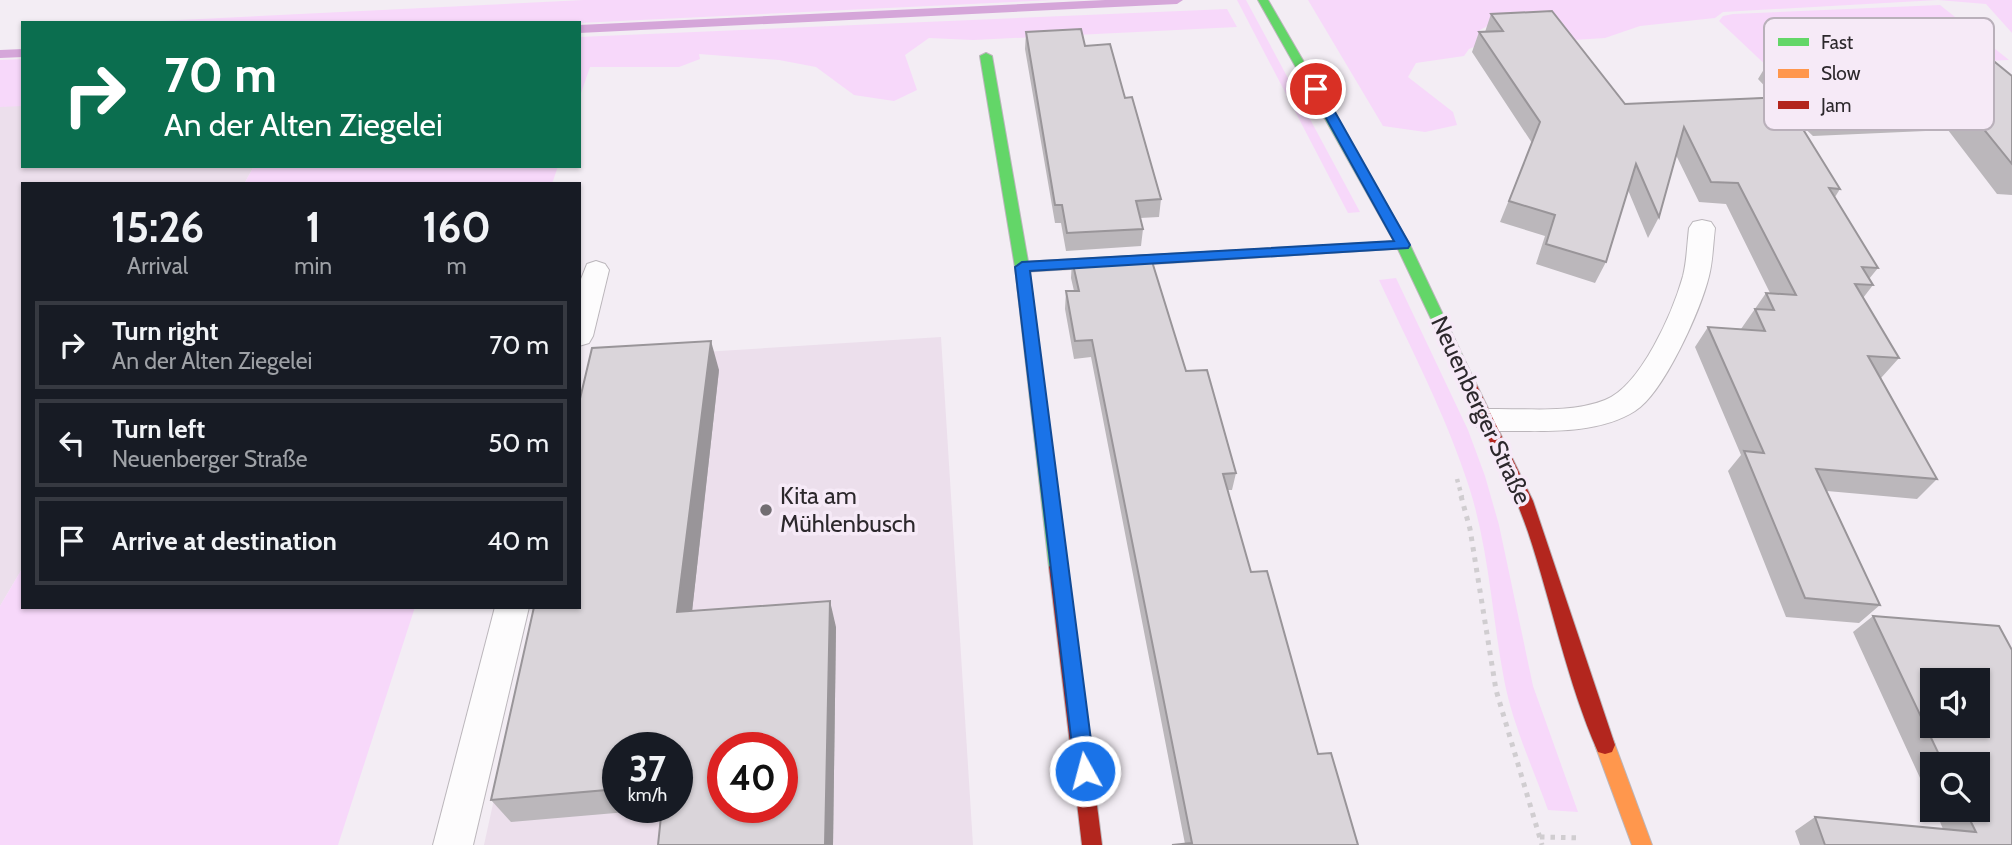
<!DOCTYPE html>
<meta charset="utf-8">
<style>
:root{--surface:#171b24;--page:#242831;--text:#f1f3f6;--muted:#9ea1a6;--line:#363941}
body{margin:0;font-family:Cabin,sans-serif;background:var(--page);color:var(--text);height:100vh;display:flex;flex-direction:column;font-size:26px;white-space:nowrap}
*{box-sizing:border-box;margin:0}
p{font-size:23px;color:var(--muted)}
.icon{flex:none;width:38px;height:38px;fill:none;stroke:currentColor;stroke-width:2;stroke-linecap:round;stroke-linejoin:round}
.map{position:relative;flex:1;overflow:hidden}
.details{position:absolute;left:21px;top:182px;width:560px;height:427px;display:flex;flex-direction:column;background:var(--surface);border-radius:0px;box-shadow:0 2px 5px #0004}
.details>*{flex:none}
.guide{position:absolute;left:21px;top:21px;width:560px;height:147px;border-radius:0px;box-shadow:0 2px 5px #0004;background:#0b6e4f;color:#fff;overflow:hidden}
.controls{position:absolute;left:1920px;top:668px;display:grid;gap:14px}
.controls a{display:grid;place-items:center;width:70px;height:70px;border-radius:0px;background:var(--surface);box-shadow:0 2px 5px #0004;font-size:35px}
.speed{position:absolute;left:602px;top:732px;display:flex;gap:14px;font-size:35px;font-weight:700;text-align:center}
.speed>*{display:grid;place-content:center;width:91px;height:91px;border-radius:50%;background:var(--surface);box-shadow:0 2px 5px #0004;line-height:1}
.speed small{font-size:18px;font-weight:400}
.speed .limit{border:10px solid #d22;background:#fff;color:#111}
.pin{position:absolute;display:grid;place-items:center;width:60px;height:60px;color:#fff;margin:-30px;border:4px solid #fff;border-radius:50%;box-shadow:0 2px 7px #0007}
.me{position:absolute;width:77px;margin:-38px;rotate:353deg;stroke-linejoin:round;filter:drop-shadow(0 0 5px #0008)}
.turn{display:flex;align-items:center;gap:24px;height:147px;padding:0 28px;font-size:32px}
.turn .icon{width:91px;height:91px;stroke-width:2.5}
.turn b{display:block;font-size:49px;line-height:60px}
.eta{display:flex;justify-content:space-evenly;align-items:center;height:119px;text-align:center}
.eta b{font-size:42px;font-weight:700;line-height:49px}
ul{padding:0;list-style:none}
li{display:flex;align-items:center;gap:21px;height:88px;margin:0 14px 10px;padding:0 14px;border:4px solid var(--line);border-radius:0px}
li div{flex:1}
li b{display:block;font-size:26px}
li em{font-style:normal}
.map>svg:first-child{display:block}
.built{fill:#ecdfec;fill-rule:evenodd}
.green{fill:#f7d8fa}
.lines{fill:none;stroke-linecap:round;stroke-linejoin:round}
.stream{fill:#d5a6d9;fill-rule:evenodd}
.lane-casing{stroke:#bbb6bb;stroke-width:2}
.fast-casing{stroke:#bbb6bb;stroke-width:2}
.slow-casing{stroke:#bbb6bb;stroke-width:2}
.jam-casing{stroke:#bbb6bb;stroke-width:2}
.path-far1{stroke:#d0cdd0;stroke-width:4.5;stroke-dasharray:3.5 5;stroke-linecap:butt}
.path{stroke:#d0cdd0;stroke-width:5;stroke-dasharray:4.5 6;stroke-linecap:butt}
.lane{fill:#fdfcfd;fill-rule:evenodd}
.fast{fill:#63d668;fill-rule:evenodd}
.slow{fill:#ff974d;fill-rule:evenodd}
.jam{fill:#b3261e;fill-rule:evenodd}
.wall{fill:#bbb7bb;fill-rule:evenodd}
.shaded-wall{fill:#999599}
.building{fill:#dad5da;stroke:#999599;stroke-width:2;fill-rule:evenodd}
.route{fill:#1a73e8;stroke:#114b97;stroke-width:2}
.poi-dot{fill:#726d72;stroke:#f6eaf7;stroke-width:2.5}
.labels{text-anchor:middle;stroke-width:7;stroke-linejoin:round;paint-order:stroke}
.street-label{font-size:24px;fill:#2c282c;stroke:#f6eaf7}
.poi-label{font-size:24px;fill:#2c282c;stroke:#f6eaf7;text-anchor:start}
.key{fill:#f6eaf7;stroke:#b9b0ba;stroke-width:2}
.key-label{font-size:19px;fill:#2c282c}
</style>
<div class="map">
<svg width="2012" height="845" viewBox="0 0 2012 845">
<rect width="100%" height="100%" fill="#f3edf4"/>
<g class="built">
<polygon points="23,68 23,166 254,166 244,184 23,184 23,567 0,606 0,69"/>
<path d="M 941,337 L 973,845 L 484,845 L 536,607 L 579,607 L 579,413 L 591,359 ZM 618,747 L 677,747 L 677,807 L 618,807 ZM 723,747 L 782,747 L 782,807 L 723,807 Z"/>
</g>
<g class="green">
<polygon points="584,0 1053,0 579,23 120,23"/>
<polygon points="1237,0 1246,0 1360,212 1348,213"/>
<polygon points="1308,0 2012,0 2012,33 1986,4 1938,0 1723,12 1715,18 1640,26 1605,38 1558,41 1493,23 1480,30 1476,41 1481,44 1469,49 1464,56 1416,63 1408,77 1453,112 1457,125 1425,132 1383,126"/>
<polygon points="1940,5 2009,60 1771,70 1719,21 1723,16 1733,14"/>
<polygon points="1227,9 1237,27 973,40 929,38 905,55 917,90 894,101 854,95 816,67 779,60 699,54 700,59 679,67 590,67 579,99 579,37"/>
<polygon points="23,59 23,106 0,107 0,60"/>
<polygon points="254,166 558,166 552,184 244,184"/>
<path d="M 1396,278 L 1468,430 L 1485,476 L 1499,525 L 1533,686 L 1578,812 L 1548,810 C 1533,768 1512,723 1504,679 C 1492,616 1489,551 1470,490 C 1447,417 1411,349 1379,280 Z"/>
<polygon points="23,567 23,607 415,607 338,845 0,845 0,606"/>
</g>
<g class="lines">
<g class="stream">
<polygon points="1105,0 1183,0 1177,4 579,33 579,25"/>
<polygon points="23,49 23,57 0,58 0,50"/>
</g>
<defs>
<g id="lane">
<path d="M 1702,220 L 1711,222 L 1715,228 C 1713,244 1713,260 1709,276 C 1701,309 1664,393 1635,411 C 1594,437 1535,430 1488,431 L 1478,428 L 1473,420 L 1478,412 L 1488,409 C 1525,408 1570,414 1605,400 C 1641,386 1673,312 1683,276 C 1687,260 1687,244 1689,228 L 1693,222 Z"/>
<polygon points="596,261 605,264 609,270 593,336 589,343 579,346 579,284 587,264"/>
<polygon points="495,607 529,607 473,845 433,845"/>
</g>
<g id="fast">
<polygon points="1258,0 1268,0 1410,245 1465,361 1463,365 1458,366 1451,361 1396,245"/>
<polygon points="986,53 992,56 1029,267 1067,567 1064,572 1058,574 1052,572 1049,567 1015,267 980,56"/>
</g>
<g id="slow">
<polygon points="1403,241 1408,242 1410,245 1408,248 1022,272 1015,267 1022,262"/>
<polygon points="1605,736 1612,738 1615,745 1652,845 1632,845 1595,745 1598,738"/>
</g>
<g id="jam">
<path d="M 1458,356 L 1465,361 L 1533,501 L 1615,745 L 1612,752 L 1605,754 L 1598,752 C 1567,682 1552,604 1528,532 C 1507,472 1478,418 1451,361 Z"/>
<polygon points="1058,560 1064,562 1067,567 1102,845 1082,845 1049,567 1052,562"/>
</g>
</defs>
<use href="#lane" class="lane-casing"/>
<use href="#fast" class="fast-casing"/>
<use href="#slow" class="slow-casing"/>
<use href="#jam" class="jam-casing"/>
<polyline class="path-far1" points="1457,479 1462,497"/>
<g class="path">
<polyline points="1461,496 1470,529 1496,690 1542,845"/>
<polyline points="1540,837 1582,838"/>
</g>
<use href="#lane" class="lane"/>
<use href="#fast" class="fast"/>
<use href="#slow" class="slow"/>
<use href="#jam" class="jam"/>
</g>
<g class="wall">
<polygon points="1491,14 1625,104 1775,97 1758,79 1772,56 1780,55 1781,53 1915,47 1916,45 1968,45 2012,76 2012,195 1997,194 1948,130 1813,136 1798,122 1840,189 1835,197 1878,268 1869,279 1873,285 1863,298 1899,358 1881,378 1937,479 1917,499 1827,491 1880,605 1859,623 1786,617 1728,471 1741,455 1695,347 1708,327 1741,329 1766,293 1770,293 1726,204 1699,202 1676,155 1659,217 1648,238 1628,190 1606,262 1595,283 1536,264 1545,236 1500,222 1532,143 1472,52 1479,32 1485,32"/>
<polygon points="1026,32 1085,46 1125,98 1161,199 1159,217 1140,218 1143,229 1141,246 1066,251 1061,223 1055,223 1025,49"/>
<polygon points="1072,260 1186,371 1236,473 1232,490 1227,490 1251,572 1318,754 1358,845 1185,844 1091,357 1074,359 1065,309 1066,291 1074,291 1071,278"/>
<path d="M 719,370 L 692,611 L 836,627 L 833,845 L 658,845 L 662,809 L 511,822 L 491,800 ZM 618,747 L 677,747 L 677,807 L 618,807 Z"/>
<path d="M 1873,616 L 1999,626 L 2012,650 L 2012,845 L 1800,845 L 1795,831 L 1815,817 L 1943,829 L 1935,810 L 1978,810 L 1978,765 L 1932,765 L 1932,804 L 1853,632 ZM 1932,681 L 1978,681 L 1978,726 L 1932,726 Z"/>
</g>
<g class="shaded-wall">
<polygon points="711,341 719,370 689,639 677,612"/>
<polygon points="830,601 836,627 833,845 825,845"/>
</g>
<g class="building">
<polygon points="1552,11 1625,104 1783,97 1840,189 1829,188 1878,268 1862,267 1873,285 1855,284 1899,358 1868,356 1937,479 1816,469 1880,605 1805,598 1744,451 1764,453 1708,327 1765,331 1755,309 1774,310 1766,293 1796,295 1738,183 1711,182 1684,127 1659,217 1636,164 1606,262 1546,244 1555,215 1509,201 1540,122 1479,32 1503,31 1491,14"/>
<polygon points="1947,21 1968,45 1974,45 2012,76 2012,164 1965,106 1828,112 1772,56 1784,55 1781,53 1918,47 1916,45"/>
<polygon points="1081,29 1085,46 1110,44 1125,98 1132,97 1161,199 1136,201 1143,229 1067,233 1062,205 1055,205 1026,32"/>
<polygon points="1150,255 1186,371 1207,370 1236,473 1223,474 1251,572 1267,571 1318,754 1331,753 1358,845 1172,845 1192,843 1092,340 1075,341 1066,291 1079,291 1072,260"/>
<path d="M 711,341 L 677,612 L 830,601 L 825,845 L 658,845 L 662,807 L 677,807 L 677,747 L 618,747 L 618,789 L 491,800 L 534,607 L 579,607 L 579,403 L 592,348 ZM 723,747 L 782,747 L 782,807 L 723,807 Z"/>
<path d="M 1873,616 L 1999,626 L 2012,650 L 2012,845 L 1825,845 L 1815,817 L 1976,832 L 1965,810 L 1978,810 L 1978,765 L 1944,765 ZM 1932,681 L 1978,681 L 1978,726 L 1932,726 Z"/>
</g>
<polygon class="route" points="1316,86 1322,89 1410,245 1408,248 1030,271 1095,771 1092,778 1085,780 1078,778 1075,771 1015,267 1022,262 1394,241 1310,89"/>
<circle class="poi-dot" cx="766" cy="510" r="7"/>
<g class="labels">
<g class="street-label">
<text transform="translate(1481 410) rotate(65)" y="8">Neuenberger Straße</text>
</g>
<g class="poi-label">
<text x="780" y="504">Kita am<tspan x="780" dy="28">Mühlenbusch</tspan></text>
</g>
</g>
<rect x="1764" y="18" width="230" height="112" rx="10" class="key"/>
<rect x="1778" y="38" width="31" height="8" fill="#63d668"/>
<rect x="1778" y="69" width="31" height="9" fill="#ff974d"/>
<rect x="1778" y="101" width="31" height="8" fill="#b3261e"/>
<g class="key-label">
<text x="1821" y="49">Fast</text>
<text x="1821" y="80">Slow</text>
<text x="1821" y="112">Jam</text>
</g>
</svg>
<div class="controls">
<a><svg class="icon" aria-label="sound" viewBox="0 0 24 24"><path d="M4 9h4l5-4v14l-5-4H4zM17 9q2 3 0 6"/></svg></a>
<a><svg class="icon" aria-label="search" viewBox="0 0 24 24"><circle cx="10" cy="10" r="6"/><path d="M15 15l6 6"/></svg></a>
</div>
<div class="speed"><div>37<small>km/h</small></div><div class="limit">40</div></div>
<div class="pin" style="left:1316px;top:89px;background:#d93025"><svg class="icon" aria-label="arrive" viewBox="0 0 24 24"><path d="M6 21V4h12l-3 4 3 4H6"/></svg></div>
<svg class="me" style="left:1085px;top:771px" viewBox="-20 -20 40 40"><circle r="17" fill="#1a73e8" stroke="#fff" stroke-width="3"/><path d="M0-11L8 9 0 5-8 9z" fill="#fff"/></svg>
<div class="guide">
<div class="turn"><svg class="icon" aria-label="right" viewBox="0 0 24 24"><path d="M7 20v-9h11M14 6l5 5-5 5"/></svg><div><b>70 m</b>An der Alten Ziegelei</div></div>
</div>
<section class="details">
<div class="eta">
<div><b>15:26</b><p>Arrival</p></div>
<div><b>1</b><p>min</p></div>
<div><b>160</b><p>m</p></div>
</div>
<ul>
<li><svg class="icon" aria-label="right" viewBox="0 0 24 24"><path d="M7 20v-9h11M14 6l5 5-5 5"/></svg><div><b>Turn right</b><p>An der Alten Ziegelei</p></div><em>70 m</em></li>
<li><svg class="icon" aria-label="left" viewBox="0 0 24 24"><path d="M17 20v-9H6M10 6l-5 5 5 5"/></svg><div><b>Turn left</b><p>Neuenberger Straße</p></div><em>50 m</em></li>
<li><svg class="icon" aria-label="arrive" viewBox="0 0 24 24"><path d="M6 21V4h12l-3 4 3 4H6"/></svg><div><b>Arrive at destination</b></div><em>40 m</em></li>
</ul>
</section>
</div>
